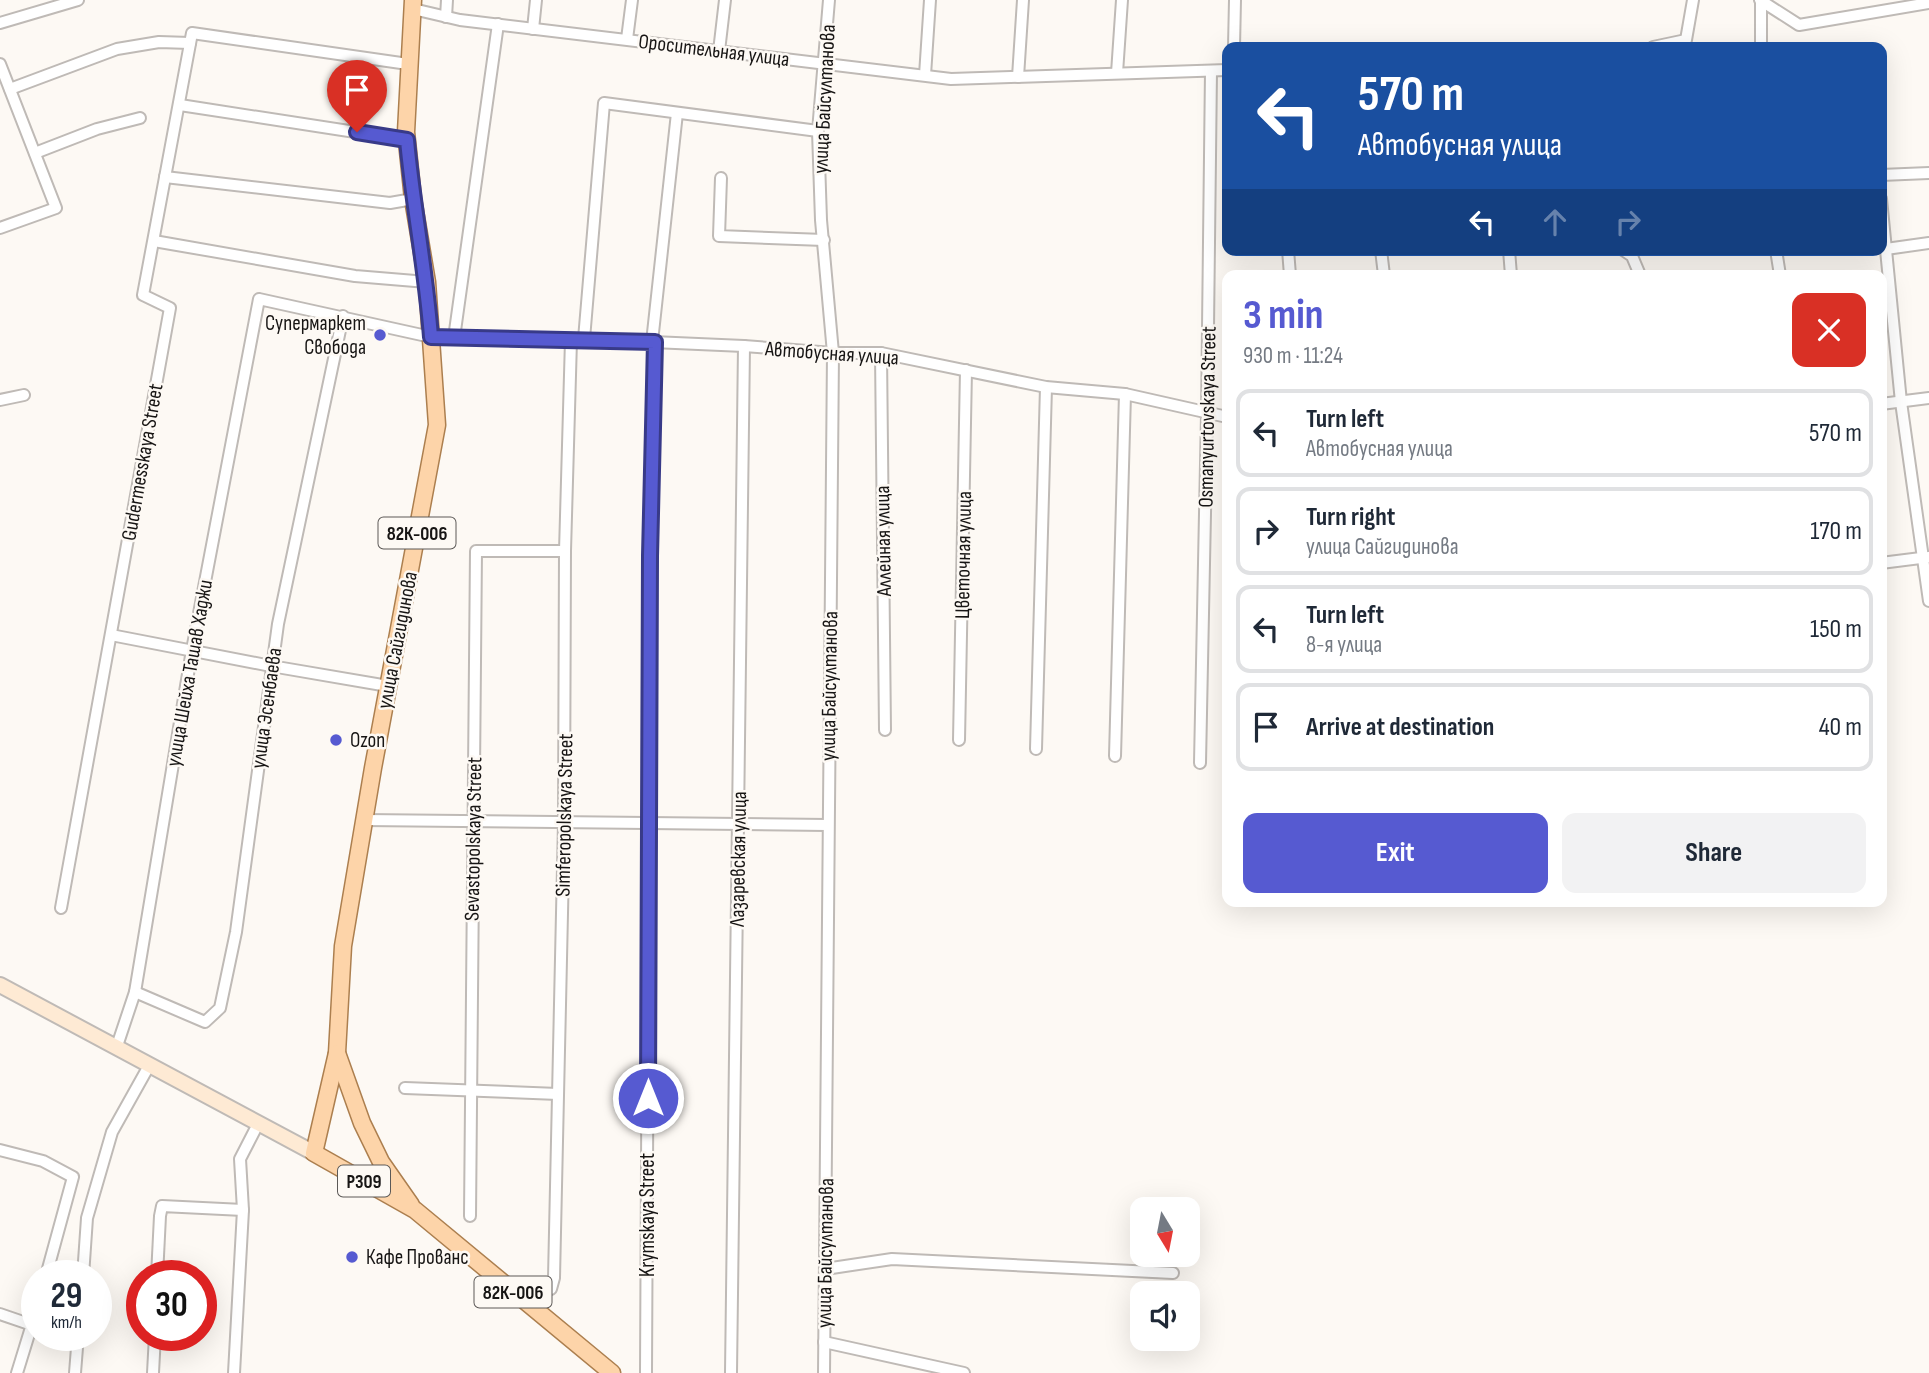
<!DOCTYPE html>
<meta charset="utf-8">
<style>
:root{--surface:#fff;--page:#f2f2f3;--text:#1f2937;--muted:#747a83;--line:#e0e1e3;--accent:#565ad1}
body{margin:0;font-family:"Sofia Sans Condensed",sans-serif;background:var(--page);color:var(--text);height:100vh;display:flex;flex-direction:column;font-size:26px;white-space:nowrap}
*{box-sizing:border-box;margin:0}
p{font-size:23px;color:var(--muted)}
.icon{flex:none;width:38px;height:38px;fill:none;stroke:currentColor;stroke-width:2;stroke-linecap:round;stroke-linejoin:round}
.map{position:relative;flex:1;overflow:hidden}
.side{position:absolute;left:1222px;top:270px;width:665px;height:637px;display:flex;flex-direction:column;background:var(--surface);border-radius:14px;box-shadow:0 7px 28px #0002}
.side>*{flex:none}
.top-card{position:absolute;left:1222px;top:42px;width:665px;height:214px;border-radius:14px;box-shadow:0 7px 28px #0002;background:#1a4fa0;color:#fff;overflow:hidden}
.needle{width:46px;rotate:170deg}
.fabs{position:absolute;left:1130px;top:1197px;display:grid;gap:14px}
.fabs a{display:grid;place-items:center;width:70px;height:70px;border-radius:14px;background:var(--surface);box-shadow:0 7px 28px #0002;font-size:35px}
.speed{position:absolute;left:21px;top:1260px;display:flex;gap:14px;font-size:35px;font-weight:700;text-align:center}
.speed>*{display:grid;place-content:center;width:91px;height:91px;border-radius:50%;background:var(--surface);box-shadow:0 7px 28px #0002;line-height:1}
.speed small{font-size:18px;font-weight:400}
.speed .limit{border:10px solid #d22;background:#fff;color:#111}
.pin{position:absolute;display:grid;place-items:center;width:60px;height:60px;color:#fff;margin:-72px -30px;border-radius:50% 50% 50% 0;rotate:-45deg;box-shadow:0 0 7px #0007}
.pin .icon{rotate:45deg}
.me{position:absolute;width:77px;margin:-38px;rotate:0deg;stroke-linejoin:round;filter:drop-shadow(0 0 5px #0008)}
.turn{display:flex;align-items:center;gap:24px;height:147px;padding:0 21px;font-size:32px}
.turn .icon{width:91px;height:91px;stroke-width:2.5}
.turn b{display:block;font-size:49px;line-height:60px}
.lanes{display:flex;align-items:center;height:66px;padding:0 21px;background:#0003;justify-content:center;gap:35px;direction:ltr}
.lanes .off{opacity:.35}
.round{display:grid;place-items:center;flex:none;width:74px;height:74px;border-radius:14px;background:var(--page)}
.head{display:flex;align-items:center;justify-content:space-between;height:119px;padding:0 21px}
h1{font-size:42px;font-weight:700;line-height:52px;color:var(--accent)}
.button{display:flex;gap:14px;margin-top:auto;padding:14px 21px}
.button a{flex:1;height:80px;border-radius:14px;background:var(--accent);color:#fff;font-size:28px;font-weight:700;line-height:80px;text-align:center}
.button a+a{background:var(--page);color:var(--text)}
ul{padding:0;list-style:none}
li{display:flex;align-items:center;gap:21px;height:88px;margin:0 14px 10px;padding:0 7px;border:4px solid var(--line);border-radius:14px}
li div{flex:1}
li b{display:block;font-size:26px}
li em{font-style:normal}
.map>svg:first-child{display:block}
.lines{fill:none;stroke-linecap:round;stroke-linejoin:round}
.street-casing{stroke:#bfbab6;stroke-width:14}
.secondary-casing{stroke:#bfbab6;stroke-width:18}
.primary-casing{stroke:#ac7f4f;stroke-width:19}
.street{stroke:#fff;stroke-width:10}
.secondary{stroke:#feead4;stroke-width:14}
.primary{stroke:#fdd4a9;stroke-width:16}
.route-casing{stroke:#383a88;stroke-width:18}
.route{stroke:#565ad1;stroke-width:12}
.poi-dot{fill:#565ad1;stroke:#fdf9f4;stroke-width:2.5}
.labels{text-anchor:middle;stroke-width:5;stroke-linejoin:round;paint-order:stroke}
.shield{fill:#fdf9f4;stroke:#5c5957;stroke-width:2}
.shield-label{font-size:19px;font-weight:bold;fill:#171514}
.street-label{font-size:21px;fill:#171514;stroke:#fdf9f4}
.poi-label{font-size:21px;fill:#171514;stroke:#fdf9f4;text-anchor:start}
</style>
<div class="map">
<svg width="1929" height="1373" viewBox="0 0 1929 1373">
<rect width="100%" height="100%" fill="#fdf9f4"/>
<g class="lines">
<defs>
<g id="street">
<polyline points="1760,0 1799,25 1929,3"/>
<polyline points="413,9 460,20 951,79 1227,70"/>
<polyline points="446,17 447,0"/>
<polyline points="0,23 78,0"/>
<polyline points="533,29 536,0"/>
<polyline points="627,39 632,0"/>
<polyline points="1234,47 1235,0"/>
<polyline points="1653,47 1686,40 1693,0"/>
<polyline points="1761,47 1761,1"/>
<polyline points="719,51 725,0"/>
<polyline points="0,64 56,208 0,228"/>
<polyline points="1117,73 1122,0"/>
<polyline points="925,75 930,0"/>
<polyline points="1018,77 1023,0"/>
<polyline points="10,89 117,49 159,42 190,43"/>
<polyline points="180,105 407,140"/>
<polyline points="35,153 97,129 140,118"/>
<polyline points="1881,175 1929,173"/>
<polyline points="165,177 390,203 413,199"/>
<polyline points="721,178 719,236 824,240"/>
<polyline points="1881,199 1901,402 1929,601"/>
<polyline points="154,241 355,276 427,282"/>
<polyline points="1886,249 1929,243"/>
<polyline points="1288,250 1290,275"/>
<polyline points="1381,250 1384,275"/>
<polyline points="1509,250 1511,275"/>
<polyline points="1623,250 1632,256 1640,275"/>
<polyline points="1776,250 1780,275"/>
<polyline points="454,338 498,24"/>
<polyline points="584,339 604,103 818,131"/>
<polyline points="652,342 677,113"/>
<polyline points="881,353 885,730"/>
<polyline points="0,400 24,395"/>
<polyline points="1881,404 1929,398"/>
<polyline points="1881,563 1929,557"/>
<polyline points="111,635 271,666 388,686"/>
<polyline points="959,740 966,370"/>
<polyline points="1036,749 1046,387"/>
<polyline points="1115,756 1125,394"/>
<polyline points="1200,763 1207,414 1211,71"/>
<polyline points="364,820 827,825"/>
<polyline points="61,908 170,308 143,295 192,33 408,64"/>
<polyline points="135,992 205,1022 220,1008 236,932 278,624 343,316"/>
<polyline points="117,1046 135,992 192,650 259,299 431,337 584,339 744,346 833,353 881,353 1046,387 1125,394 1227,417"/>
<polyline points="405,1088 558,1094"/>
<polyline points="0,1150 43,1161 73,1177 46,1276"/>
<polyline points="470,1216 476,551 565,551"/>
<polyline points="825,1269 892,1259 1173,1273"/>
<polyline points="83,1276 87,1218 112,1132 150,1064"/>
<polyline points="157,1276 160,1216 162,1206 243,1210"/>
<polyline points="551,1289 554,1278 564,822 565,551 571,340"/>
<polyline points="0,1314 32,1325"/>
<polyline points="824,1342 964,1373"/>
<polyline points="17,1373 37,1308"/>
<polyline points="75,1373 78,1335"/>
<polyline points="153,1373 155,1335"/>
<polyline points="234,1373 243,1210 240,1159 258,1124"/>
<polyline points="646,1373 650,556 655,342"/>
<polyline points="731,1373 744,346"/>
<polyline points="824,1373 833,353 821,220 818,131 829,0"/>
</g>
<polyline id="secondary" points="0,985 314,1153"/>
<g id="primary">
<polyline points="413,0 406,132 413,199 427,282 437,425 373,768 343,946 337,1053 314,1153 415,1210 612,1373"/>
<polyline points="337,1053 362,1123 381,1162 411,1205"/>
</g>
</defs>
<use href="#street" class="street-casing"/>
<use href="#secondary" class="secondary-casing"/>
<use href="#primary" class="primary-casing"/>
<use href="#street" class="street"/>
<use href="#secondary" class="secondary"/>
<use href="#primary" class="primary"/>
</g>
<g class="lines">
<defs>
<path id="route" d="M 357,132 L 407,140 C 413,206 426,270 431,337 L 655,342 L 650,556 L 648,1098"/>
</defs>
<use href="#route" class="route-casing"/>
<use href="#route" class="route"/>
</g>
<g class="poi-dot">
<circle cx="380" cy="335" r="7"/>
<circle cx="336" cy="740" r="7"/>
<circle cx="352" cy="1257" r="7"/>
</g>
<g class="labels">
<g class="shield">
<rect x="378.5" y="517.5" width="77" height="31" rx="5"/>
<rect x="338" y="1165.5" width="52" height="31" rx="5"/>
<rect x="474.5" y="1276.5" width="77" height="31" rx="5"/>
</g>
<g class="shield-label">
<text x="417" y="540">82К-006</text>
<text x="364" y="1188">Р309</text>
<text x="513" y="1299">82К-006</text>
</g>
<g class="street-label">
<text transform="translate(714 50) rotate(7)" y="7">Оросительная улица</text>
<text transform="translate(824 99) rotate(-87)" y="7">улица Байсултанова</text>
<text transform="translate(832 353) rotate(4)" y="7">Автобусная улица</text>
<text transform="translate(1207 417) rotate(-89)" y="7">Osmanyurtovskaya Street</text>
<text transform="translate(142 462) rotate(-80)" y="7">Gudermesskaya Street</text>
<text transform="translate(883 541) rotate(-91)" y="7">Аллейная улица</text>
<text transform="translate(963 555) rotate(-89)" y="7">Цветочная улица</text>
<text transform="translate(397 640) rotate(-79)" y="7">улица Сайгидинова</text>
<text transform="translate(189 673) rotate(-80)" y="7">улица Шейха Ташав Хаджи</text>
<text transform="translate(829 686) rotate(-89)" y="7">улица Байсултанова</text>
<text transform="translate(266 708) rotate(-82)" y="7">улица Эсенбаева</text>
<text transform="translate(564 815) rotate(-89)" y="7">Simferopolskaya Street</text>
<text transform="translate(473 839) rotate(-89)" y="7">Sevastopolskaya Street</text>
<text transform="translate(738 859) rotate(-89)" y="7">Лазаревская улица</text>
<text transform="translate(647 1215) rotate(-90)" y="7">Krymskaya Street</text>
<text transform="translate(825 1253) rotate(-89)" y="7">улица Байсултанова</text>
</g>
<g class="poi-label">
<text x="366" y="330" text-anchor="end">Супермаркет<tspan x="366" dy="24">Свобода</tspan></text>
<text x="350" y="747">Ozon</text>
<text x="366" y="1264">Кафе Прованс</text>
</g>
</g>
</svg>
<div class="fabs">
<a><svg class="needle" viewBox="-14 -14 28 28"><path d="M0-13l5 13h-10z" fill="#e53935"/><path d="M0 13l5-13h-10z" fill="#747a83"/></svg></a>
<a><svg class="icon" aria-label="sound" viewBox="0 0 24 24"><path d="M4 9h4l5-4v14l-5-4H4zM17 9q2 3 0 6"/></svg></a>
</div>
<div class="speed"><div>29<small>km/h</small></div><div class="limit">30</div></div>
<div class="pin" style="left:357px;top:132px;background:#d93025"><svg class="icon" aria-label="arrive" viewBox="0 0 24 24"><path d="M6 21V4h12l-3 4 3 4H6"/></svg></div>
<svg class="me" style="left:648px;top:1098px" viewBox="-20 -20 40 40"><circle r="17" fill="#565ad1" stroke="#fff" stroke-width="3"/><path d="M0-11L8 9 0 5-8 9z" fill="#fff"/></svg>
<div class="top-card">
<div class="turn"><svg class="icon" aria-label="left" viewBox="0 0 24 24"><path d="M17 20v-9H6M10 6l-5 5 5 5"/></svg><div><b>570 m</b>Автобусная улица</div></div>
<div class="lanes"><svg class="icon" aria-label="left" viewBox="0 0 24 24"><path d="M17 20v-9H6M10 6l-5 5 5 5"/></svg><svg class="icon off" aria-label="ahead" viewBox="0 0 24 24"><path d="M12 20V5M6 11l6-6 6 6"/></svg><svg class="icon off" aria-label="right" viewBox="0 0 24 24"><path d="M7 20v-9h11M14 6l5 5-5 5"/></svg></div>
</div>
<section class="side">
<div class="head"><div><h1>3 min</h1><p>930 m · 11:24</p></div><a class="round" style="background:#d93025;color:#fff"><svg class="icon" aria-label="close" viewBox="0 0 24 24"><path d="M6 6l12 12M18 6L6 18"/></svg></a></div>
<ul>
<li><svg class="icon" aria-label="left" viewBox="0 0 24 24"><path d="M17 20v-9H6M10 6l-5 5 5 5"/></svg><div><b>Turn left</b><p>Автобусная улица</p></div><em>570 m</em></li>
<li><svg class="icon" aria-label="right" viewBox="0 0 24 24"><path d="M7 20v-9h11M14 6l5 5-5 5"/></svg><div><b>Turn right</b><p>улица Сайгидинова</p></div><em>170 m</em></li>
<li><svg class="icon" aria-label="left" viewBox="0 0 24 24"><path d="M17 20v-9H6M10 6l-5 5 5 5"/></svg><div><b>Turn left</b><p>8-я улица</p></div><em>150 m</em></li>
<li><svg class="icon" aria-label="arrive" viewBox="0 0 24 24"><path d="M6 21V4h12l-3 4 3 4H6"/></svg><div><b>Arrive at destination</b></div><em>40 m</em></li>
</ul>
<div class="button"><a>Exit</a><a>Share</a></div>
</section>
</div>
